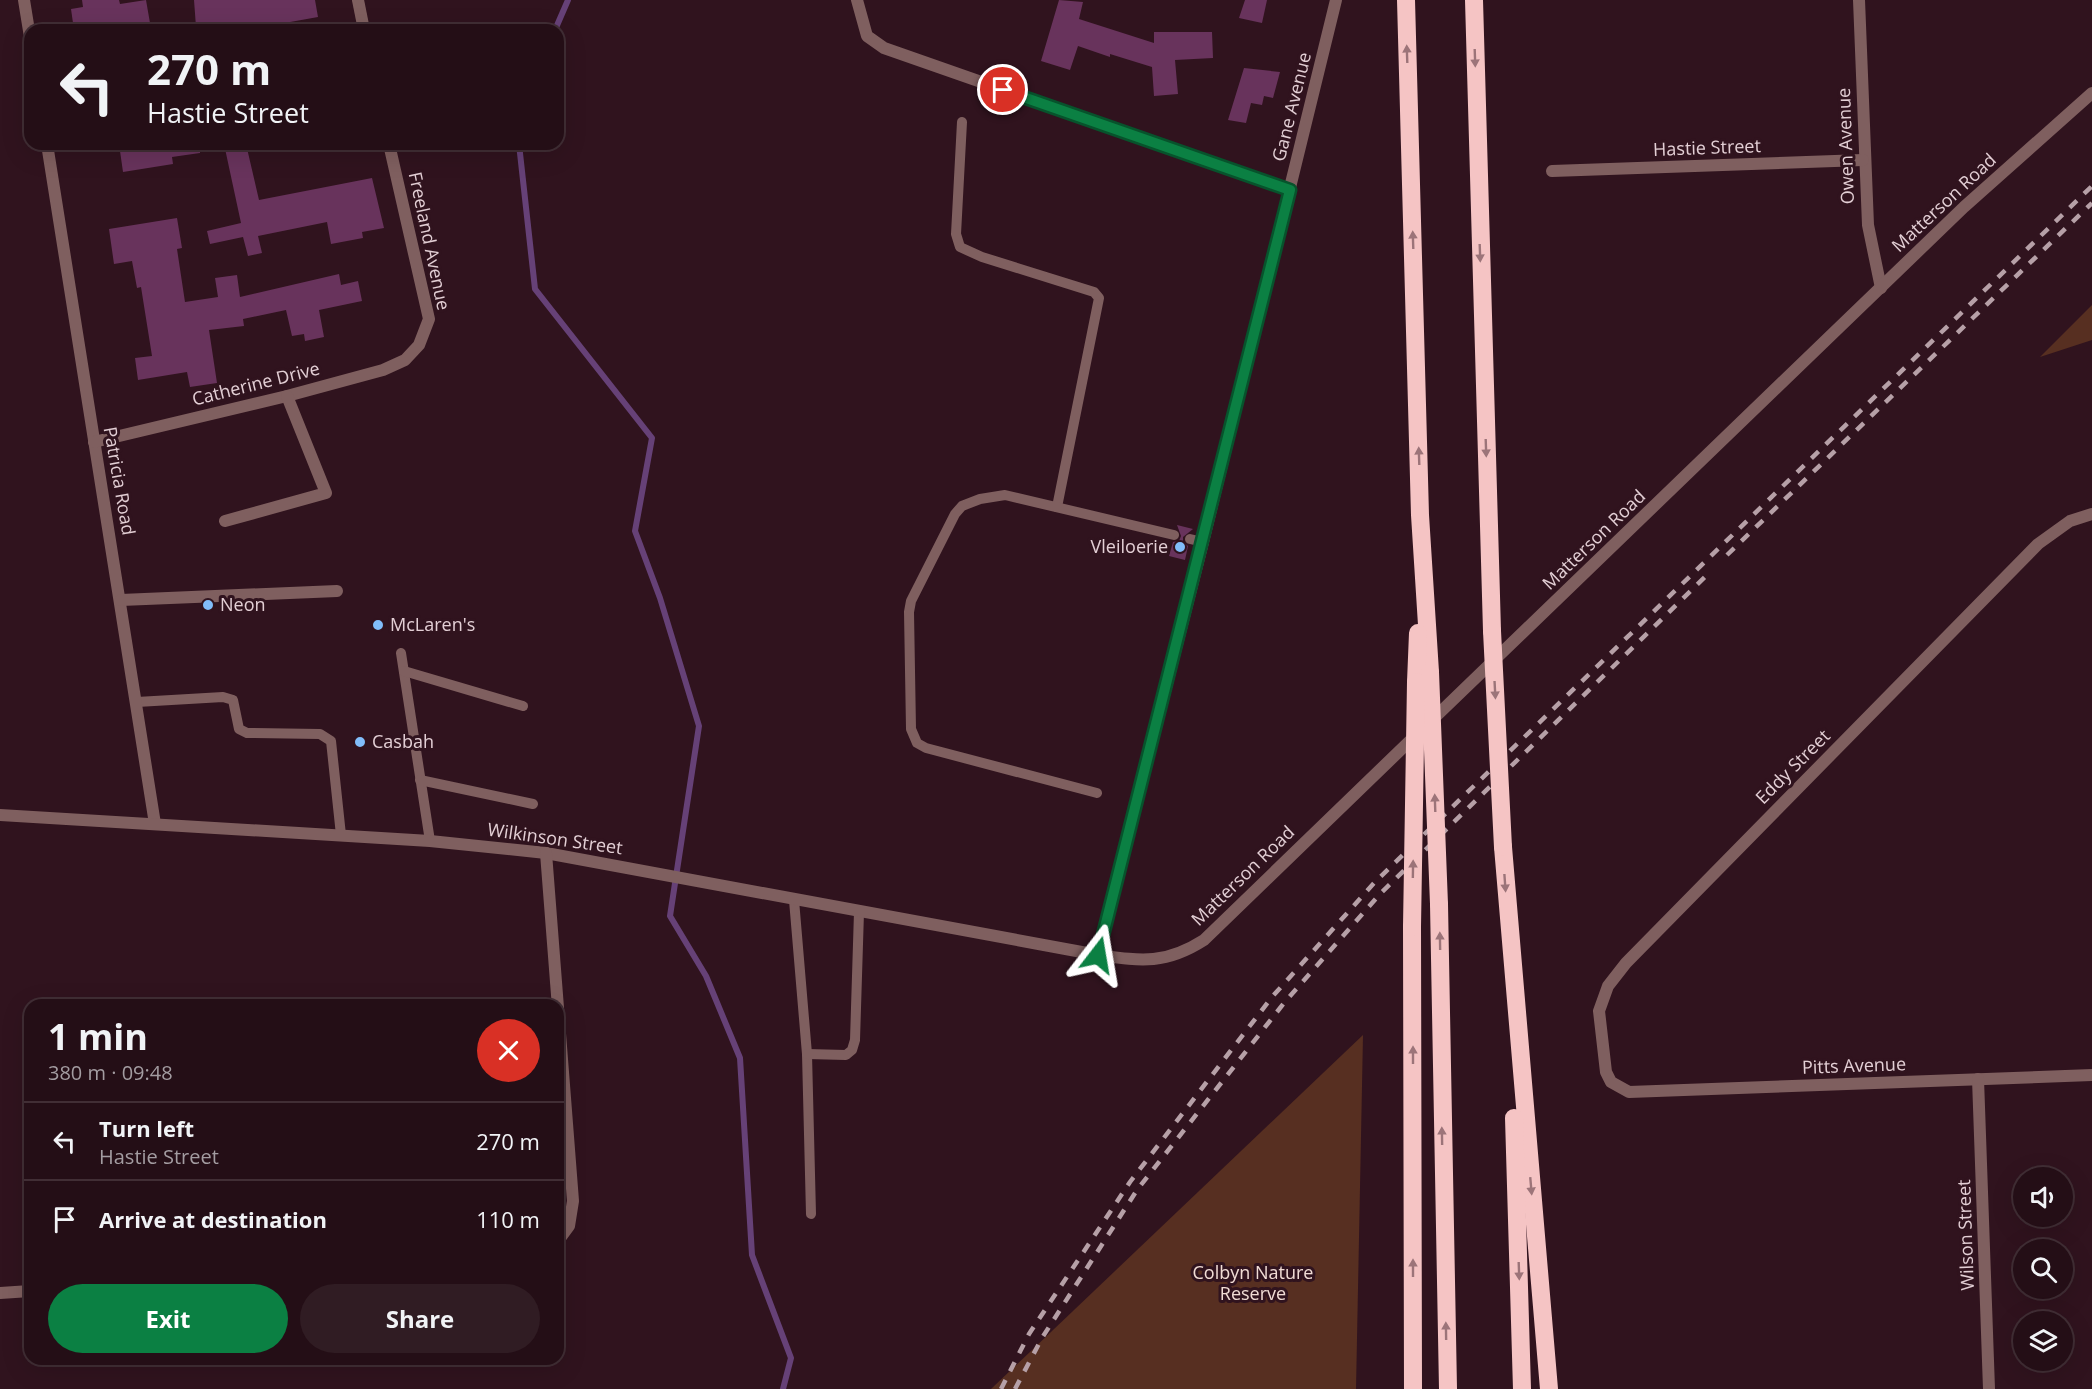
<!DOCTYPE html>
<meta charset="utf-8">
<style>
:root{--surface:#240e16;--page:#301c23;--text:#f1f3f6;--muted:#a39ca1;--line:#412e35;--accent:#0b8043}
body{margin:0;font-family:"Open Sans",sans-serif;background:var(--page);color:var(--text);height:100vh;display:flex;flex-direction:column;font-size:22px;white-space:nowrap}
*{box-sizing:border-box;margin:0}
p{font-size:20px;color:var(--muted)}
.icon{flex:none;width:33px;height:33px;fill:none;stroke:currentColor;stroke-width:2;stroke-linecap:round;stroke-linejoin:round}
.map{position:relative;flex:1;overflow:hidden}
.sheet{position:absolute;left:24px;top:999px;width:540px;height:366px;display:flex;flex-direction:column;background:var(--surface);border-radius:18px;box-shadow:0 6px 24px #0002,0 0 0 2px var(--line)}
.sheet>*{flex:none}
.banner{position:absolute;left:24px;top:24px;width:540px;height:126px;border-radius:18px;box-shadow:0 6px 24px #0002,0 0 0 2px var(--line);background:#240e16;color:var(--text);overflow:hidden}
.controls{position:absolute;left:2013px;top:1167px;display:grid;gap:12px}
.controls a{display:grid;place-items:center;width:60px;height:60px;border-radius:50%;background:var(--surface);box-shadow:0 6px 24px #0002,0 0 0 2px var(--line);font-size:30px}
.pin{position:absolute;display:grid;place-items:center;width:51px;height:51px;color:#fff;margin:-26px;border:3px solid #fff;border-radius:50%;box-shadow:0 2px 6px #0007}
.me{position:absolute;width:66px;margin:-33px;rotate:14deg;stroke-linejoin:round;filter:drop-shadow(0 0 4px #0008)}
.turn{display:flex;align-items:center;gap:21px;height:126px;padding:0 24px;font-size:27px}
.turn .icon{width:78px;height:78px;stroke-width:2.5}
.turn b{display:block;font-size:42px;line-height:51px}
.round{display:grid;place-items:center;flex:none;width:63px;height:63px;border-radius:32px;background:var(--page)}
.head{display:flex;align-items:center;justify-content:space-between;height:102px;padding:0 24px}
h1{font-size:36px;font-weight:700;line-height:45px}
.action{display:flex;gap:12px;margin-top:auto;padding:12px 24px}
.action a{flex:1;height:69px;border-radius:36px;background:var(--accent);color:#fff;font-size:24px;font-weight:700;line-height:69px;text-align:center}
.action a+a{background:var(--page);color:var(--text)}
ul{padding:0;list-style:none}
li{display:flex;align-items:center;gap:18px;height:78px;padding:0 24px;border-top:2px solid var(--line)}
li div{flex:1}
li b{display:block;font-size:22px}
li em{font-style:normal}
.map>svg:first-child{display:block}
.green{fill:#572f21}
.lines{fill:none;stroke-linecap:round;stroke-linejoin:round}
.stream{stroke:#664177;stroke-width:6}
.building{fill:#68335c}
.service{stroke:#7f5f5f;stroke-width:10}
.minor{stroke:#7f5f5f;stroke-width:12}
.motorway{stroke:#f5c4c4;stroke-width:18}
.rail{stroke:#b6a0a7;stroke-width:4.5;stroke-dasharray:10 10;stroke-linecap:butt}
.motorway-bridge{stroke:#f5c4c4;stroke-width:18}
.oneway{fill:#9c7479}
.route-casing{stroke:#07532c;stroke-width:15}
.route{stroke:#0b8043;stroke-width:10}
.poi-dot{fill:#81bdfa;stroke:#30131e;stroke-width:2}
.labels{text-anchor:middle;stroke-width:6;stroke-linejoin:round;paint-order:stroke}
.street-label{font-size:18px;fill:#e3cfd5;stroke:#30131e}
.poi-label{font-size:18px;fill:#e3cfd5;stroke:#30131e;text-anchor:start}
.park-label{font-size:18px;fill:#f1dcd5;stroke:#30131e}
</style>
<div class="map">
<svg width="2092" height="1389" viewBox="0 0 2092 1389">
<rect width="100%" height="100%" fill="#30131e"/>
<g class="green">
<polygon points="2092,305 2092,340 2040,357"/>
<polygon points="1363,1035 1356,1389 991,1389"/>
</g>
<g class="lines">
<g class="stream">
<polyline points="555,30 568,0"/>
<polyline points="519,144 535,289 652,438 635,531 660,598 699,726 670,916 706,976 740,1058 752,1255 791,1358 783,1389"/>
</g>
</g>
<g class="building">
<polygon points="82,0 119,0 120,4 146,0 150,23 125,27 125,30 74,30 71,9 83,7"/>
<polygon points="194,0 315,0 318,17 246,30 242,30 242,26 196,27"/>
<polygon points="1059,0 1083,2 1079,19 1154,43 1154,32 1212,32 1213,58 1175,60 1178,94 1154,96 1152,67 1110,54 1110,57 1078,46 1070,70 1041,61"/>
<polygon points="1245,0 1267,0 1262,23 1239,18"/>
<polygon points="1244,68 1280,72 1273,98 1264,96 1262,105 1251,103 1246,123 1228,120"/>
<polygon points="119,144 200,144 200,153 172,157 173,164 123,172"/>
<polygon points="224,144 246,144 259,200 372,178 384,228 362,232 363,238 331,244 327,222 258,236 262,253 248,256 243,237 210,244 207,231 241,223"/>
<polygon points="177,218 182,248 177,249 185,302 218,297 215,278 237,275 240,297 339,274 341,285 358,281 362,301 319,310 324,337 305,341 304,334 292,336 286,310 243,319 244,326 209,330 217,383 190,387 187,372 138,380 135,358 152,356 141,287 137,288 132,261 114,264 109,229"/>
<polygon points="1177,525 1193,529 1183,537 1183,542 1188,546 1185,560 1169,556 1173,542 1179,541 1181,536"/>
</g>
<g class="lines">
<g class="service">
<polyline points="962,122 956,234 960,247 982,257 1094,292 1099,298 1057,507"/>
<polyline points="1190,539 1203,542"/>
<polyline points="401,653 430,841"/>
<polyline points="404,671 523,706"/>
<polyline points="137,702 223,697 233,700 239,729 247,733 320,734 331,741 341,835"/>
<polyline points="420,780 533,804"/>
<polyline points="1097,793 926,748 917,743 911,729 909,612 911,601 955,514 962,506 980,499 1005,495 1174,535"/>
<polyline points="794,900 807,1054 811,1214"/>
<polyline points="807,1054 846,1055 852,1050 855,1040 859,912"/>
</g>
<g class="minor">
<polyline points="24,0 30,37"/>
<polyline points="358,0 364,30"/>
<polyline points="857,0 867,36 884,48 1290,190"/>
<polyline points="1859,0 1868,225 1881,288"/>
<polyline points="47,144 155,824"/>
<polyline points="1552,171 1863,160"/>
<polyline points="94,442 287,396 383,370 405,360 419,345 429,319 389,144"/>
<polyline points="2092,514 2070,521 2038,544 1626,963 1608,986 1599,1011 1606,1072 1611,1082 1629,1092 2092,1075"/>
<polyline points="225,521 326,493 287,396"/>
<polyline points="121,600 337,591"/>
<polyline points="1430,722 1964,207 2092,93"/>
<path d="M 0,815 L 430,841 L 546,853 L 1098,955 C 1141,961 1165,965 1204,940 L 1417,734"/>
<polyline points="546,853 573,1201 569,1226 558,1241"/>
<polyline points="1098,955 1203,542 1336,0"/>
<polyline points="1978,1079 1989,1389"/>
<polyline points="0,1293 30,1291"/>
</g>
<g class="motorway">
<polyline points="1406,0 1420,515 1430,672"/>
<polyline points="1474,0 1492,631"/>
<polyline points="1416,682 1418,633"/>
<polyline points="1503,847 1549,1389"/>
<polyline points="1439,904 1448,1389"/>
<polyline points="1412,927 1413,1389"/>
<polyline points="1514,1118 1522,1389"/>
</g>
<g class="rail">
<polyline points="1727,555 2092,203"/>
<polyline points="1001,1389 1029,1334 1130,1182 1272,997 1375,882 2092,186"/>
<polyline points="1015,1389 1042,1338 1137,1190 1284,1003 1380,894 1706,576"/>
</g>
<g class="motorway-bridge">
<polyline points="1492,631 1503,847"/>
<polyline points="1430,672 1439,904"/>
<polyline points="1412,927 1416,682"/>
</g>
</g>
<defs><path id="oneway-solid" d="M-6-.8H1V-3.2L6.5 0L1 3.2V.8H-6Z" transform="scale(1.5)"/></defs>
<g class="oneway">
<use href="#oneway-solid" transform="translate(1407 54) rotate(-92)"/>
<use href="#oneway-solid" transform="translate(1475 58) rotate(88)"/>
<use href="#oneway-solid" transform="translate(1413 240) rotate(-92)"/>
<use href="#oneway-solid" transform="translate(1480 253) rotate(88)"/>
<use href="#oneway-solid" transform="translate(1486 448) rotate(88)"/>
<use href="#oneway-solid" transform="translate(1419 456) rotate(-92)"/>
<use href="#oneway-solid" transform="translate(1495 690) rotate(87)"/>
<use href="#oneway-solid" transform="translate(1435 803) rotate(-92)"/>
<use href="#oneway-solid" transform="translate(1413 869) rotate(-89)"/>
<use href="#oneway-solid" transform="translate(1505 883) rotate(86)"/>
<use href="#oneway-solid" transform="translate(1440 941) rotate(-91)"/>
<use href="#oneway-solid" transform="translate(1413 1055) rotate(-90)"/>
<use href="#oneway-solid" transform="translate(1442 1136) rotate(-91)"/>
<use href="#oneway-solid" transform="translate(1531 1186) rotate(85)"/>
<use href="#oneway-solid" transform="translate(1413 1268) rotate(-90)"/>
<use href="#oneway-solid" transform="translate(1519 1271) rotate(88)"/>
<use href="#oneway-solid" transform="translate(1446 1331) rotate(-91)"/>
</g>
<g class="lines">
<defs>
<polyline id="route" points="1003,90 1290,190 1098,955"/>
</defs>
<use href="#route" class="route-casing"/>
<use href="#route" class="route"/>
</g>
<g class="poi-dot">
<circle cx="1180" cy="547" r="6"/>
<circle cx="208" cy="605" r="6"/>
<circle cx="378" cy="625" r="6"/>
<circle cx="360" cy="742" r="6"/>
</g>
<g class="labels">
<g class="street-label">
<text transform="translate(1292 107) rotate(-76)" y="6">Gane Avenue</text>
<text transform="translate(1846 146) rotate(-92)" y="6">Owen Avenue</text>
<text transform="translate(1707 148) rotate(-2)" y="6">Hastie Street</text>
<text transform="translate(1944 203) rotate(-43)" y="6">Matterson Road</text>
<text transform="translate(429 241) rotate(78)" y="6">Freeland Avenue</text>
<text transform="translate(256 384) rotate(-14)" y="6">Catherine Drive</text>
<text transform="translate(119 481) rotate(80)" y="6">Patricia Road</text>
<text transform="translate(1594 540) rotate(-44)" y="6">Matterson Road</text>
<text transform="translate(1793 767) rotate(-45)" y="6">Eddy Street</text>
<text transform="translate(555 839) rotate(8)" y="6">Wilkinson Street</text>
<text transform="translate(1243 876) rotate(-44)" y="6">Matterson Road</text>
<text transform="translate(1854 1066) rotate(-2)" y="6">Pitts Avenue</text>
<text transform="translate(1966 1235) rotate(-92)" y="6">Wilson Street</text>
</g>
<g class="poi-label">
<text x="1168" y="553" text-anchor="end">Vleiloerie</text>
<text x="220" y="611">Neon</text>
<text x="390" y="631">McLaren's</text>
<text x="372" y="748">Casbah</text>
</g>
<g class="park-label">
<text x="1253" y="1279">Colbyn Nature<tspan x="1253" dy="21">Reserve</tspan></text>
</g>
</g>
</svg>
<div class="controls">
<a><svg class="icon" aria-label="sound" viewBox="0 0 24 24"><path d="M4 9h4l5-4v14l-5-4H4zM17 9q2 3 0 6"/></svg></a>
<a><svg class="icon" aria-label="search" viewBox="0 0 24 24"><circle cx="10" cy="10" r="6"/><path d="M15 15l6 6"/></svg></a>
<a><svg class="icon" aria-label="layers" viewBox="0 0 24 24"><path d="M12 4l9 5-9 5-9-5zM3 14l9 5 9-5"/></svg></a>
</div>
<div class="pin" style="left:1003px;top:90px;background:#d93025"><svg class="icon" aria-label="arrive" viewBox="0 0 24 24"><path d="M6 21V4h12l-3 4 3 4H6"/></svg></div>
<svg class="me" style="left:1098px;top:955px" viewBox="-20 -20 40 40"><path d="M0-17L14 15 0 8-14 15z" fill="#0b8043" stroke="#fff" stroke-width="4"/></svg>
<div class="banner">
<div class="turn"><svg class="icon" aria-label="left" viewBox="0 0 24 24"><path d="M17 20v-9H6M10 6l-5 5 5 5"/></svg><div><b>270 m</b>Hastie Street</div></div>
</div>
<section class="sheet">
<div class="head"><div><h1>1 min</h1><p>380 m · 09:48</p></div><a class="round" style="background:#d93025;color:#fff"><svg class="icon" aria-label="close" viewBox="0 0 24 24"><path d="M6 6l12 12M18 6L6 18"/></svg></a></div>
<ul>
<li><svg class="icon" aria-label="left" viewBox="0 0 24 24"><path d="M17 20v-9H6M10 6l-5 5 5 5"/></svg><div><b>Turn left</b><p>Hastie Street</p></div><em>270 m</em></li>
<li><svg class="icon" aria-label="arrive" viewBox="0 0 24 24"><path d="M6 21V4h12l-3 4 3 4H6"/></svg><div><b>Arrive at destination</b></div><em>110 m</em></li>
</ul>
<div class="action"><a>Exit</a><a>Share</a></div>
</section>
</div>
